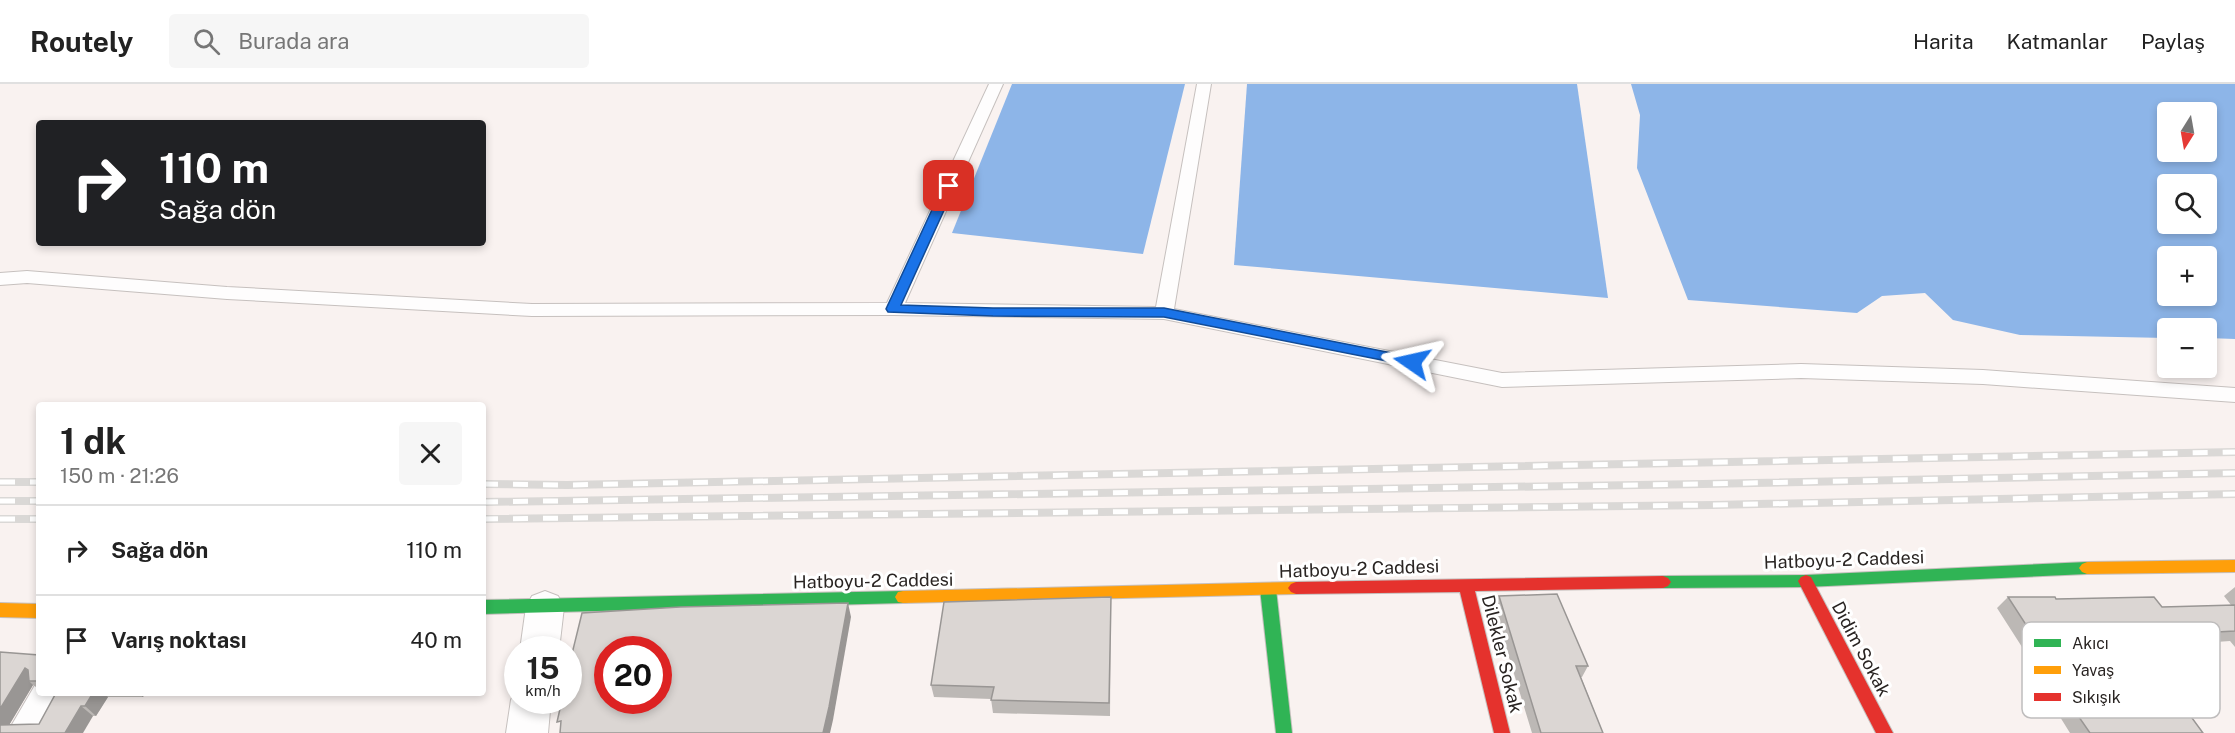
<!DOCTYPE html>
<html lang="tr">
<meta charset="utf-8">
<style>
:root{--surface:#fff;--page:#f6f6f6;--text:#222;--muted:#767676;--line:#e0e0e0}
body{margin:0;font-family:"Public Sans",sans-serif;background:var(--page);color:var(--text);height:100vh;display:flex;flex-direction:column;font-size:22px;white-space:nowrap}
*{box-sizing:border-box;margin:0}
p{font-size:20px;color:var(--muted)}
.icon{flex:none;width:33px;height:33px;fill:none;stroke:currentColor;stroke-width:2;stroke-linecap:round;stroke-linejoin:round}
.map{position:relative;flex:1;overflow:hidden}
.sheet{position:absolute;left:36px;top:318px;width:450px;height:294px;display:flex;flex-direction:column;background:var(--surface);border-radius:6px;box-shadow:0 3px 9px #0003}
.sheet>*{flex:none}
.guide{position:absolute;left:36px;top:36px;width:450px;height:126px;border-radius:6px;box-shadow:0 3px 9px #0003;background:#202124;color:#fff;overflow:hidden}
.needle{width:39px;rotate:191deg}
.tools{position:absolute;left:2157px;top:18px;display:grid;gap:12px}
.tools a{display:grid;place-items:center;width:60px;height:60px;border-radius:6px;background:var(--surface);box-shadow:0 3px 9px #0003;font-size:30px}
.speed{position:absolute;left:504px;top:552px;display:flex;gap:12px;font-size:30px;font-weight:700;text-align:center}
.speed>*{display:grid;place-content:center;width:78px;height:78px;border-radius:50%;background:var(--surface);box-shadow:0 3px 9px #0003;line-height:1}
.speed small{font-size:15px;font-weight:400}
.speed .limit{border:9px solid #d22;background:#fff;color:#111}
.pin{position:absolute;display:grid;place-items:center;width:51px;height:51px;color:#fff;margin:-26px;border-radius:12px;box-shadow:0 3px 9px #0006}
.me{position:absolute;width:66px;margin:-33px;rotate:281deg;stroke-linejoin:round;filter:drop-shadow(0 0 4px #0008)}
.turn{display:flex;align-items:center;gap:21px;height:126px;padding:0 24px;font-size:27px}
.turn .icon{width:78px;height:78px;stroke-width:2.5}
.turn b{display:block;font-size:42px;line-height:51px}
.round{display:grid;place-items:center;flex:none;width:63px;height:63px;border-radius:6px;background:var(--page)}
.overview{display:flex;align-items:center;justify-content:space-between;height:102px;padding:0 24px}
h1{font-size:36px;font-weight:700;line-height:45px}
ul{padding:0;list-style:none}
li{display:flex;align-items:center;gap:18px;height:90px;padding:0 24px;border-top:2px solid var(--line)}
li div{flex:1}
li b{display:block;font-size:22px}
li em{font-style:normal}
header{display:flex;align-items:center;gap:36px;box-sizing:border-box;height:84px;padding:0 30px;background:var(--surface);border-bottom:2px solid var(--line)}
header strong{font-size:28px}
nav{display:flex;gap:33px;margin-inline-start:auto;font-size:21px}
.search{width:420px;height:54px;background:var(--page);display:flex;align-items:center;gap:15px;box-sizing:border-box;padding:0 21px;border-radius:6px;color:var(--muted);font-size:22px}
.map>svg:first-child{display:block}
.water{fill:#8db5e8;fill-rule:evenodd}
.lines{fill:none;stroke-linecap:round;stroke-linejoin:round}
.lane-casing{stroke:#c6c0be;stroke-width:2}
.street-casing{stroke:#c6c0be;stroke-width:2}
.fast-casing{stroke:#c6c0be;stroke-width:2}
.slow-casing{stroke:#c6c0be;stroke-width:2}
.jam-casing{stroke:#c6c0be;stroke-width:2}
.lane{fill:#fefdfd;fill-rule:evenodd}
.street{fill:#fefdfd;fill-rule:evenodd}
.fast{fill:#30b455;fill-rule:evenodd}
.slow{fill:#ff9f0a;fill-rule:evenodd}
.jam{fill:#e5322d;fill-rule:evenodd}
.rail-casing{stroke:#dad8d6;stroke-width:8}
.rail{stroke:#fff;stroke-width:5;stroke-dasharray:15;stroke-linecap:butt}
.wall{fill:#bcb8b5}
.shaded-wall{fill:#999694}
.building{fill:#dbd6d3;stroke:#999694;stroke-width:1.5;fill-rule:evenodd}
.route{fill:#1a73e8;stroke:#114b97;stroke-width:1.5}
.labels{text-anchor:middle;stroke-width:6;stroke-linejoin:round;paint-order:stroke}
.street-label{font-size:18px;fill:#292422;stroke:#fff}
.key{fill:#fff;stroke:#bfbdbd;stroke-width:1.5}
.key-label{font-size:16px;fill:#292422}
</style>
<header>
<strong>Routely</strong>
<div class="search"><svg class="icon" aria-label="search" viewBox="0 0 24 24"><circle cx="10" cy="10" r="6"/><path d="M15 15l6 6"/></svg>Burada ara</div>
<nav><a>Harita</a><a>Katmanlar</a><a>Paylaş</a></nav>
</header>
<div class="map">
<svg width="2235" height="649" viewBox="0 0 2235 649">
<rect width="100%" height="100%" fill="#f9f2f0"/>
<g class="water">
<polygon points="1012,0 1185,0 1143,170 952,149"/>
<polygon points="1247,0 1577,0 1608,214 1234,181"/>
<path d="M 1631,0 L 2235,0 L 2235,255 L 2207,254 L 2206,244 L 2168,244 L 2167,254 L 2020,251 L 1953,236 L 1925,209 L 1882,212 L 1857,229 L 1688,216 L 1637,84 L 1640,31 ZM 2168,28 L 2206,28 L 2206,68 L 2168,68 ZM 2168,100 L 2206,100 L 2206,140 L 2168,140 ZM 2168,172 L 2206,172 L 2206,212 L 2168,212 Z"/>
</g>
<g class="lines">
<defs>
<polygon id="lane" points="989,0 1003,0 905,219 1156,223 1197,0 1211,0 1174,225 1502,289 1801,280 1983,286 2235,304 2235,318 1983,300 1801,294 1502,303 1164,235 893,231 532,232 227,215 27,199 0,201 0,189 27,187 227,203 532,220 887,219"/>
<g id="street">
<polygon points="545,507 558,512 564,523 559,566 520,566 526,523 532,512"/>
<polygon points="38,596 39,609 72,609 50,649 7,649"/>
<polygon points="517,603 518,616 551,616 548,649 506,649 511,616"/>
</g>
<g id="fast">
<polygon points="2087,478 2092,480 2095,484 2092,488 2087,490 1806,503 1663,504 1658,502 1655,498 1658,494 1663,492 1806,491"/>
<polygon points="1268,499 1273,500 1276,505 1292,649 1276,649 1260,505 1263,500"/>
<polygon points="903,507 908,508 911,513 908,518 903,519 483,530 483,516"/>
</g>
<g id="slow">
<polygon points="2235,476 2235,488 2087,490 2082,488 2079,484 2082,480 2087,478"/>
<polygon points="1296,498 1301,500 1304,504 1301,508 1296,510 903,519 898,518 895,513 898,508 903,507"/>
<polygon points="0,519 39,520 39,534 0,533"/>
</g>
<g id="jam">
<polygon points="1806,491 1811,493 1893,649 1876,649 1798,497 1801,493"/>
<polygon points="1663,492 1668,494 1671,498 1668,502 1663,504 1475,507 1510,649 1494,649 1460,508 1296,510 1291,508 1288,504 1291,500 1296,498"/>
</g>
</defs>
<use href="#lane" class="lane-casing"/>
<use href="#street" class="street-casing"/>
<use href="#fast" class="fast-casing"/>
<use href="#slow" class="slow-casing"/>
<use href="#jam" class="jam-casing"/>
<use href="#lane" class="lane"/>
<use href="#street" class="street"/>
<use href="#fast" class="fast"/>
<use href="#slow" class="slow"/>
<use href="#jam" class="jam"/>
<defs>
<g id="rail">
<polyline points="0,398 39,398"/>
<polyline points="483,400 567,401 2235,368"/>
<polyline points="0,417 39,417"/>
<polyline points="483,418 1703,400 2235,389"/>
<polyline points="0,435 39,435"/>
<polyline points="483,435 1713,421 2235,410"/>
</g>
</defs>
<use href="#rail" class="rail-casing"/>
<use href="#rail" class="rail"/>
</g>
<g class="wall">
<polygon points="2235,503 2235,563 2230,557 2188,560 2196,570 2183,581 2157,585 2203,649 2070,649 2052,620 2056,616 1997,524 2008,513 2056,515 2162,523 2231,521 2224,512"/>
<polygon points="1499,512 1588,582 1582,593 1581,593 1603,649 1532,649 1494,524"/>
<polygon points="1111,513 1110,632 993,629 991,615 934,613 931,601"/>
<polygon points="39,571 39,605 33,601 9,641 39,640 56,609 145,609 143,613 108,613 96,632 93,632 0,649"/>
</g>
<g class="shaded-wall">
<polygon points="848,519 851,533 833,636 830,649 823,649"/>
<polygon points="25,584 38,594 29,597 33,601 5,648 0,647 0,625"/>
<polygon points="93,609 104,609 108,613 96,632 85,622"/>
<polygon points="138,609 145,609 143,613"/>
<polygon points="81,622 93,632 83,649 65,649"/>
</g>
<g class="building">
<polygon points="1557,510 1588,582 1576,582 1603,649 1541,649 1499,512"/>
<polygon points="1111,513 1109,619 991,616 994,603 931,601 944,518"/>
<polygon points="2008,513 2055,513 2056,515 2154,513 2162,523 2235,521 2235,547 2181,550 2196,570 2151,578 2203,649 2090,649 2063,610 2071,610"/>
<path d="M 848,519 L 829,623 L 823,649 L 560,649 L 561,637 L 557,638 L 562,616 L 568,616 L 568,586 L 582,529 L 680,523 ZM 608,566 L 658,566 L 658,616 L 608,616 Z"/>
<polygon points="0,568 39,571 39,597 29,597 28,586 25,584 0,625"/>
<polygon points="56,609 93,609 85,622 81,622 65,649 0,649 0,641 39,640"/>
</g>
<polygon class="route" points="949,99 955,102 901,221 993,224 1164,224 1412,273 1419,278 1412,282 1164,233 993,232 888,228 886,225 943,102"/>
<g class="labels">
<g class="street-label">
<text transform="translate(1844 476) rotate(-2)" y="6">Hatboyu-2 Caddesi</text>
<text transform="translate(1359 485) rotate(-2)" y="6">Hatboyu-2 Caddesi</text>
<text transform="translate(873 497) rotate(-1)" y="6">Hatboyu-2 Caddesi</text>
<text transform="translate(1861 565) rotate(62)" y="6">Didim Sokak</text>
<text transform="translate(1502 570) rotate(76)" y="6">Dilekler Sokak</text>
</g>
</g>
<rect x="2022" y="538" width="198" height="96" rx="9" class="key"/>
<rect x="2034" y="555" width="27" height="8" fill="#30b455"/>
<rect x="2034" y="582" width="27" height="8" fill="#ff9f0a"/>
<rect x="2034" y="609" width="27" height="8" fill="#e5322d"/>
<g class="key-label">
<text x="2072" y="565">Akıcı</text>
<text x="2072" y="592">Yavaş</text>
<text x="2072" y="619">Sıkışık</text>
</g>
</svg>
<div class="tools">
<a><svg class="needle" viewBox="-14 -14 28 28"><path d="M0-13l5 13h-10z" fill="#e53935"/><path d="M0 13l5-13h-10z" fill="#767676"/></svg></a>
<a><svg class="icon" aria-label="search" viewBox="0 0 24 24"><circle cx="10" cy="10" r="6"/><path d="M15 15l6 6"/></svg></a>
<a>+</a>
<a>−</a>
</div>
<div class="speed"><div>15<small>km/h</small></div><div class="limit">20</div></div>
<div class="pin" style="left:949px;top:102px;background:#d93025"><svg class="icon" aria-label="arrive" viewBox="0 0 24 24"><path d="M6 21V4h12l-3 4 3 4H6"/></svg></div>
<svg class="me" style="left:1412px;top:278px" viewBox="-20 -20 40 40"><path d="M0-17L14 15 0 8-14 15z" fill="#1a73e8" stroke="#fff" stroke-width="4"/></svg>
<div class="guide">
<div class="turn"><svg class="icon" aria-label="right" viewBox="0 0 24 24"><path d="M7 20v-9h11M14 6l5 5-5 5"/></svg><div><b>110 m</b>Sağa dön</div></div>
</div>
<section class="sheet">
<div class="overview"><div><h1>1 dk</h1><p>150 m · 21:26</p></div><a class="round"><svg class="icon" aria-label="close" viewBox="0 0 24 24"><path d="M6 6l12 12M18 6L6 18"/></svg></a></div>
<ul>
<li><svg class="icon" aria-label="right" viewBox="0 0 24 24"><path d="M7 20v-9h11M14 6l5 5-5 5"/></svg><div><b>Sağa dön</b></div><em>110 m</em></li>
<li><svg class="icon" aria-label="arrive" viewBox="0 0 24 24"><path d="M6 21V4h12l-3 4 3 4H6"/></svg><div><b>Varış noktası</b></div><em>40 m</em></li>
</ul>
</section>
</div>
